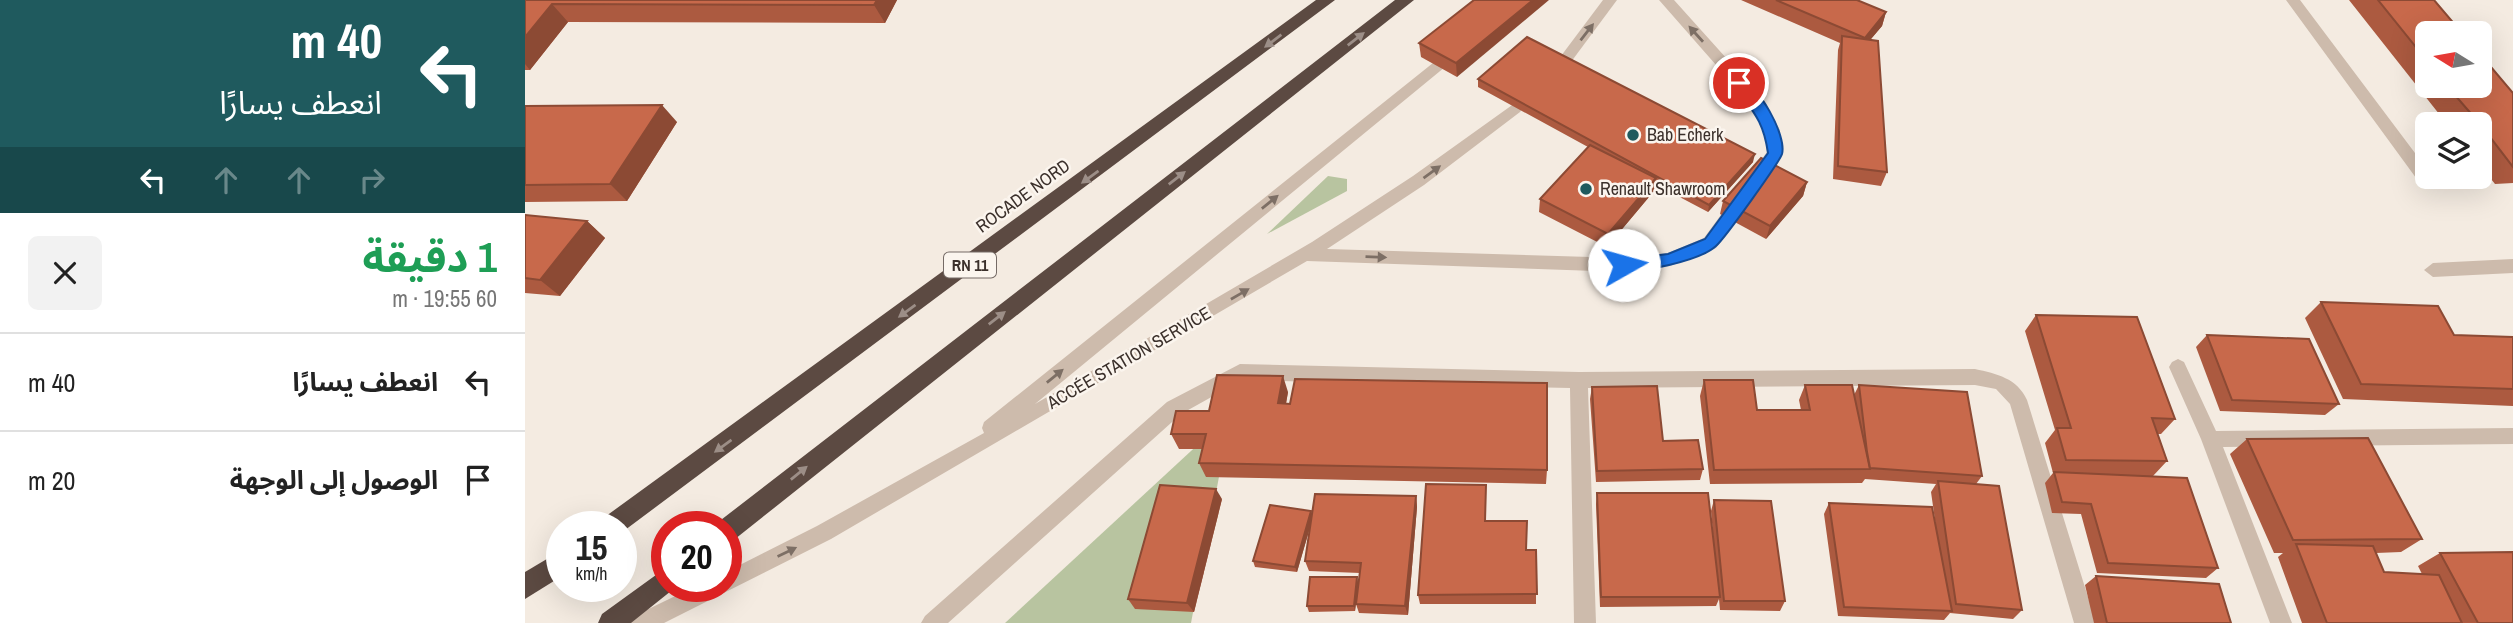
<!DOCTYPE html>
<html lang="ar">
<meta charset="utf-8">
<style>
:root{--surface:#fff;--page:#f2f2f2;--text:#222;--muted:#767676;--line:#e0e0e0}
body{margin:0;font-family:"Archivo Narrow","Noto Sans Arabic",sans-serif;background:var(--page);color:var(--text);direction:rtl;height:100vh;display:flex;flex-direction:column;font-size:26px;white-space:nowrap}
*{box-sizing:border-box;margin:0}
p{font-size:23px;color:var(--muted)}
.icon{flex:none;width:38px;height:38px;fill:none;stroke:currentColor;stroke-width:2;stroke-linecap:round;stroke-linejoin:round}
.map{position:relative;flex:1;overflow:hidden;direction:ltr}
.details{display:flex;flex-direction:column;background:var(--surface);width:525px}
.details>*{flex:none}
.guide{background:#1f5a5e;color:#fff;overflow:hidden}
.needle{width:46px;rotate:281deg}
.fabs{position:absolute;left:1890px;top:21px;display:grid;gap:14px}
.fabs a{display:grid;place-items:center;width:77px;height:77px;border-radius:10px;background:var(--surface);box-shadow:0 7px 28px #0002;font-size:35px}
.speed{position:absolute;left:21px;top:511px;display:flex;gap:14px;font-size:35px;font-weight:700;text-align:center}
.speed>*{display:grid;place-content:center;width:91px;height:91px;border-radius:50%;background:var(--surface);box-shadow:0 7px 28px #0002;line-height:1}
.speed small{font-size:18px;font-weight:400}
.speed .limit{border:10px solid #d22;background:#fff;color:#111}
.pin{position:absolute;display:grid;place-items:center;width:60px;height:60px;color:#fff;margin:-30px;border:4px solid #fff;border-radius:50%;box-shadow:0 2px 7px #0007}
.me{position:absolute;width:77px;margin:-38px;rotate:83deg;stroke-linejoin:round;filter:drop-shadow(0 0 5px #0008)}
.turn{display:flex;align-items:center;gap:24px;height:147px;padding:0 28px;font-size:32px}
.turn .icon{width:91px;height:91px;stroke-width:2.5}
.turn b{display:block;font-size:49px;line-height:60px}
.lanes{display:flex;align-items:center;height:66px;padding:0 28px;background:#0003;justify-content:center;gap:35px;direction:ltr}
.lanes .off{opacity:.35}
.round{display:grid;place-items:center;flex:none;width:74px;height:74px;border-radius:10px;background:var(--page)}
.head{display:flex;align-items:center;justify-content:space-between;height:119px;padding:0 28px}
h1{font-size:42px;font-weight:700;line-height:52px;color:#1e9e55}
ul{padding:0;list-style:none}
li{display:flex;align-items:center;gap:21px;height:98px;padding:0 28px;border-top:2px solid var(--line)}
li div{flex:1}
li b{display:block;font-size:26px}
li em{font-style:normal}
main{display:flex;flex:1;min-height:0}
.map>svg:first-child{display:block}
.green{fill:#b8c4a0}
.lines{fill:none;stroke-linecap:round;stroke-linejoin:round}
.lane{fill:#cdbbac;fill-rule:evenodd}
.street{fill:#cdbbac;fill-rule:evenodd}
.highway{fill:#5c4a42;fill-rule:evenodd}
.wall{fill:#ac5a40}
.shaded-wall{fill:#8c4a34}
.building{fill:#c8694b;stroke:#8c4a34;stroke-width:2}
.oneway{fill:#7d6f65}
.oneway2{fill:#9c8e87}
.route{fill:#1a73e8;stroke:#114b97;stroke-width:2}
.poi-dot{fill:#1f5a5e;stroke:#fbf5ee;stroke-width:2.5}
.labels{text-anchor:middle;stroke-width:5;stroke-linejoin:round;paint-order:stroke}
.shield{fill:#fbf5ee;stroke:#756b66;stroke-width:2}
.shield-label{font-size:16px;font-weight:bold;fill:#3b302b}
.poi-label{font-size:18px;fill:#3b302b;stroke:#fbf5ee;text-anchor:start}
.street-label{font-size:18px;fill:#3b302b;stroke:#fbf5ee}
</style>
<main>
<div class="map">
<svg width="1988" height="623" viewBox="0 0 1988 623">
<rect width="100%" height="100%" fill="#f4ebe1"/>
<g class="green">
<polygon points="803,176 822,179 822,191 742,234"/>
<polygon points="706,414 666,623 480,623"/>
</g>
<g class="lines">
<g class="lane">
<polygon points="1078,0 1092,0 1043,66 1033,66 1033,60"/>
<polygon points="1134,0 1149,0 1238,99 1254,128 1258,153 1191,248 1145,266 1099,272 782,261 306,539 139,623 105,623 109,616 171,586 201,586 201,572 292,526 459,433 457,428 459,422 908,63 913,62 920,67 510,404 787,242 888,176 990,103 998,108 995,112 899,185 802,249 1099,258 1143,253 1179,238 1242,152 1238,128 1227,106"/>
</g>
<g class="street">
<polygon points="1761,0 1775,0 1902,169 1902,177 1908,178 1906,182 1894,182"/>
<polygon points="1988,259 1988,273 1908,277 1899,270 1908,263"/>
<polygon points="1653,359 1659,362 1691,431 1988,428 1988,444 1698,447 1767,623 1745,623 1676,439 1644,367 1647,362"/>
<path d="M 715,364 L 1054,372 L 1450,369 C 1472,374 1492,378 1502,400 L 1571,623 L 1549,623 L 1485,404 L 1471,389 L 1450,385 L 1063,388 L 1071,623 L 1049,623 L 1045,388 L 717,380 L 656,414 L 423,623 L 396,623 L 400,616 L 642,402 Z"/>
</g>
<g class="highway">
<polygon points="791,0 810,0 96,533 96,527 73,527 77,519"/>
<polygon points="870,0 889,0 210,539 201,542 201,527 191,527 192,523"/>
<polygon points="37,550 37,576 0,599 0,572"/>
<polygon points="142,567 142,586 151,587 106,623 73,623 77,614"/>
</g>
</g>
<g class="wall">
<polygon points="0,0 372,0 360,23 43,22 5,70 0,70"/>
<polygon points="949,0 932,77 896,57 894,43"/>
<polygon points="1216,0 1332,0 1361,12 1357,26 1345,40 1362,172 1356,186 1308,179 1313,50 1315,43"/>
<polygon points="1824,0 1909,0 1902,33 1902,86 1955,86 1988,93 1988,183 1970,184 1955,165 1955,124 1922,124"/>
<polygon points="953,79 1228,162 1183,212 1130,184 1129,191 1082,247 1014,212 1015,199 1063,147 953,87"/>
<polygon points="0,106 152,122 102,201 0,202"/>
<polygon points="1282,182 1278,196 1241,239 1195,214 1198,201"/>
<polygon points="0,215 62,221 80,238 35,296 0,293"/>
<polygon points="1796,302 1929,335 1988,337 1988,406 1818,399 1780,318"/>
<polygon points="1511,315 1650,419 1636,434 1632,434 1642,461 1628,476 1693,568 1681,578 1572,573 1556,514 1527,513 1520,483 1528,473 1520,443 1530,430 1500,331"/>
<polygon points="1682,335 1814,404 1800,415 1695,411 1671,347"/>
<polygon points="1179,380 1232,410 1276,410 1274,400 1280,385 1329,395 1334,385 1457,476 1451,484 1497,610 1488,619 1425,613 1419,620 1313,616 1299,514 1304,503 1412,534 1406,492 1411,484 1340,479 1337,483 1185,484 1175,396"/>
<polygon points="1067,387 1138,441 1178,469 1175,480 1071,482 1065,399"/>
<polygon points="763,392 761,404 1022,470 1021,484 681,477 674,463 677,449 654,449 646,434 684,411"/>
<polygon points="1722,439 1897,539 1876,552 1851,553 1859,572 1897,574 1893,566 1915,553 1988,623 1777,623 1753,557 1758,553 1749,553 1705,454"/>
<polygon points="1072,493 1189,545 1186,511 1189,500 1260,601 1255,611 1195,610 1194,599 1191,606 1075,607 1071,504"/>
<polygon points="961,495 961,521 1001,550 1011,550 1011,604 895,604 893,595"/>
<polygon points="891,496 892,507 883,615 834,613 831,604 830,611 784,612 782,606 832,577 833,583 835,573 784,571 780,561 786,524 772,572 730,567 728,561 786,511 787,515"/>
<polygon points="697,499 669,612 610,609 603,599"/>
<polygon points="1571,576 1706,623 1569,623 1560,585"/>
</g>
<g class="shaded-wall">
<polygon points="352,0 372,0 360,23 349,5"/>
<polygon points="1008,0 1024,0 932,77 931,63"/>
<polygon points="27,4 43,22 5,70 0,64 0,37"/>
<polygon points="1361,12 1357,26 1335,52 1340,38"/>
<polygon points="137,105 152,122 102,201 85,184"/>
<polygon points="1230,154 1228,162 1183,212 1184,205"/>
<polygon points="1131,178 1129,191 1082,247 1083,234"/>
<polygon points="1282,182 1278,196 1241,239 1245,226"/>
<polygon points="62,221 80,238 35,296 15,280"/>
<polygon points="758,376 763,392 758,419 753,403"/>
<polygon points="691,489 697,499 669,612 662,603"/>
<polygon points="891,496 892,507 883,615 880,606"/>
<polygon points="786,511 788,517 772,572 770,567"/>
<polygon points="832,577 833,583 830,611 829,606"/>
</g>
<g class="building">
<polygon points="0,0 352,0 349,5 27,4 0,37"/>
<polygon points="949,0 1008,0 931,63 894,43"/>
<polygon points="1251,0 1332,0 1361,12 1340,38"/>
<polygon points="1853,0 1909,0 1937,33 1902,33 1902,61"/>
<polygon points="1317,36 1353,41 1362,172 1313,166"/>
<polygon points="1002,37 1230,154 1184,205 953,79"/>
<polygon points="1955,54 1988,93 1988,167 1955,124 1922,86 1955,86"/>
<polygon points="137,105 85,184 0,185 0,106"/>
<polygon points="1065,145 1131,178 1083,234 1015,199"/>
<polygon points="1236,158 1282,182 1245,226 1198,201"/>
<polygon points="0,215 62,221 15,280 0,278"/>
<polygon points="1796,302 1913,306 1929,335 1988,337 1988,389 1836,384"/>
<polygon points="1511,315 1612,317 1650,419 1627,418 1642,461 1541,460 1532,428 1546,428"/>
<polygon points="1682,335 1784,339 1814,404 1707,400"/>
<polygon points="692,375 758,376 753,403 765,404 770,379 1022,383 1022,470 674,463 681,434 646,434 651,411 684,411"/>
<polygon points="1179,380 1228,380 1232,410 1285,410 1280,385 1327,385 1345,469 1189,470"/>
<polygon points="1334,385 1442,392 1457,476 1345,468 1342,452"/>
<polygon points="1132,386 1138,441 1173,440 1178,469 1072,471 1067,387"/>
<polygon points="1843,438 1897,539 1768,540 1722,439"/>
<polygon points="1529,472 1662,478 1693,568 1583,563 1566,504 1537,502"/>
<polygon points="1413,481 1474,486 1497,610 1431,604"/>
<polygon points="901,484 961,485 960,521 1002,521 1001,550 1011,550 1012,594 893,595"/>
<polygon points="635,485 691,489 662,603 603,599"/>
<polygon points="1072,493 1183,493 1195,597 1076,597"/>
<polygon points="790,494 891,496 880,606 831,604 836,563 780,561"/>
<polygon points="1189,500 1246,501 1260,601 1199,601"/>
<polygon points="1304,503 1407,507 1427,611 1319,607"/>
<polygon points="745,505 786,511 770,567 728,561"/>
<polygon points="1771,544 1848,546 1859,572 1914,575 1937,623 1802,623"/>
<polygon points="1988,552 1988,623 1953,623 1915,553"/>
<polygon points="1571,576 1694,584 1706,623 1582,623"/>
<polygon points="785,577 832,577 829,606 782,606"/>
</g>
<defs><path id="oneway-solid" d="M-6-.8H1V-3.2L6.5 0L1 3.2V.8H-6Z" transform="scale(1.75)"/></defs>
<g class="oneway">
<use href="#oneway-solid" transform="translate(1062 32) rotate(-52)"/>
<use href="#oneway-solid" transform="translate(1171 34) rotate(-132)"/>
<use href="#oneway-solid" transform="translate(907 172) rotate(-36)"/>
<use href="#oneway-solid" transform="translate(745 202) rotate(-39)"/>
<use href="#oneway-solid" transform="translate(851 257) rotate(2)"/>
<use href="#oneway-solid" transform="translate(715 294) rotate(-30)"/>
<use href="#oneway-solid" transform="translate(530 376) rotate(-39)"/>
<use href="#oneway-solid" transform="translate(262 552) rotate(-26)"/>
</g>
<g class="oneway2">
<use href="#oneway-solid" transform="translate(831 39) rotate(-38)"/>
<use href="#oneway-solid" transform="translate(748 41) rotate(143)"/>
<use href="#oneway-solid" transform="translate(565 177) rotate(144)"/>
<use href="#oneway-solid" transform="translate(652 178) rotate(-38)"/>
<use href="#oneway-solid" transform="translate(382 311) rotate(144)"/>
<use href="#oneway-solid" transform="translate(472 318) rotate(-38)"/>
<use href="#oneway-solid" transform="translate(198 446) rotate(144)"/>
<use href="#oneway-solid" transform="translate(274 473) rotate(-39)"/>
</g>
<path class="route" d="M 1214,78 C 1233,84 1262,135 1257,154 C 1254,163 1200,238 1191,246 C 1176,260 1113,275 1094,269 L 1094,260 L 1143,254 L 1180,239 L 1243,153 C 1238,118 1226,110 1208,83 Z"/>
<g class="poi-dot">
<circle cx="1108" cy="135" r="7"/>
<circle cx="1061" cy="189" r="7"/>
</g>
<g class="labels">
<rect class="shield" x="419" y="252.5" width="52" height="25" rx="5"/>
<g class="shield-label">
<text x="445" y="271">RN 11</text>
</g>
<g class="poi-label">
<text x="1122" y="141">Bab Echerk</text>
<text x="1075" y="195">Renault Shawroom</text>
</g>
<g class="street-label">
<text transform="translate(498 196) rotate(-36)" y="6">ROCADE NORD</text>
<text transform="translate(604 358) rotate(-30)" y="6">ACCÉE STATION SERVICE</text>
</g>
</g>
</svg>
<div class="fabs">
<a><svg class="needle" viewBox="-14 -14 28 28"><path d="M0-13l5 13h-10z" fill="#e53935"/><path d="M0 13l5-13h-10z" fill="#767676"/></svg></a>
<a><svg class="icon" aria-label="layers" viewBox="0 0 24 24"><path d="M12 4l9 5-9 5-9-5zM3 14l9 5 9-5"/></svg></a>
</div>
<div class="speed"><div>15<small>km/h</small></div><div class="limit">20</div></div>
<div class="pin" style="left:1214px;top:83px;background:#d93025"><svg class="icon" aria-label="arrive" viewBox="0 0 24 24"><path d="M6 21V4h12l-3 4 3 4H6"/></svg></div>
<svg class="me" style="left:1099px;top:265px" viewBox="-20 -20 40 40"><circle r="19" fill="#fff"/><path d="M0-13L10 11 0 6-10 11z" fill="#1a73e8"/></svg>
</div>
<section class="details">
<div class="guide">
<div class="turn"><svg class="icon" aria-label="left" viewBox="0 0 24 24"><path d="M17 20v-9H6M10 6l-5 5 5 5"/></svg><div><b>40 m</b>انعطف يسارًا</div></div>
<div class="lanes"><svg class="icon" aria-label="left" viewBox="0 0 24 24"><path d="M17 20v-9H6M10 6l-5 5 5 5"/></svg><svg class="icon off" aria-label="ahead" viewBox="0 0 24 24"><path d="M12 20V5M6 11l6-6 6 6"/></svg><svg class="icon off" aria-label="ahead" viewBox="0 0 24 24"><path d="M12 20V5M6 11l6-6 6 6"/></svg><svg class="icon off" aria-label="right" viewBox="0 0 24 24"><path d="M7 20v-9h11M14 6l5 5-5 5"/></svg></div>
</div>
<div class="head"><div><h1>1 دقيقة</h1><p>60 m · 19:55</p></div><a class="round"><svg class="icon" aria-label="close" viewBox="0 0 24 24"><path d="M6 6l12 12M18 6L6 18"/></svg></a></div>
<ul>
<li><svg class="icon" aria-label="left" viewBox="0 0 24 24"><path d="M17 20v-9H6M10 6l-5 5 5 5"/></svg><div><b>انعطف يسارًا</b></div><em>40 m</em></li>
<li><svg class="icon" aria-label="arrive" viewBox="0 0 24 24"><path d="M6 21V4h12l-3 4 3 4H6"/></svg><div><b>الوصول إلى الوجهة</b></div><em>20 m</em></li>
</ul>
</section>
</main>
